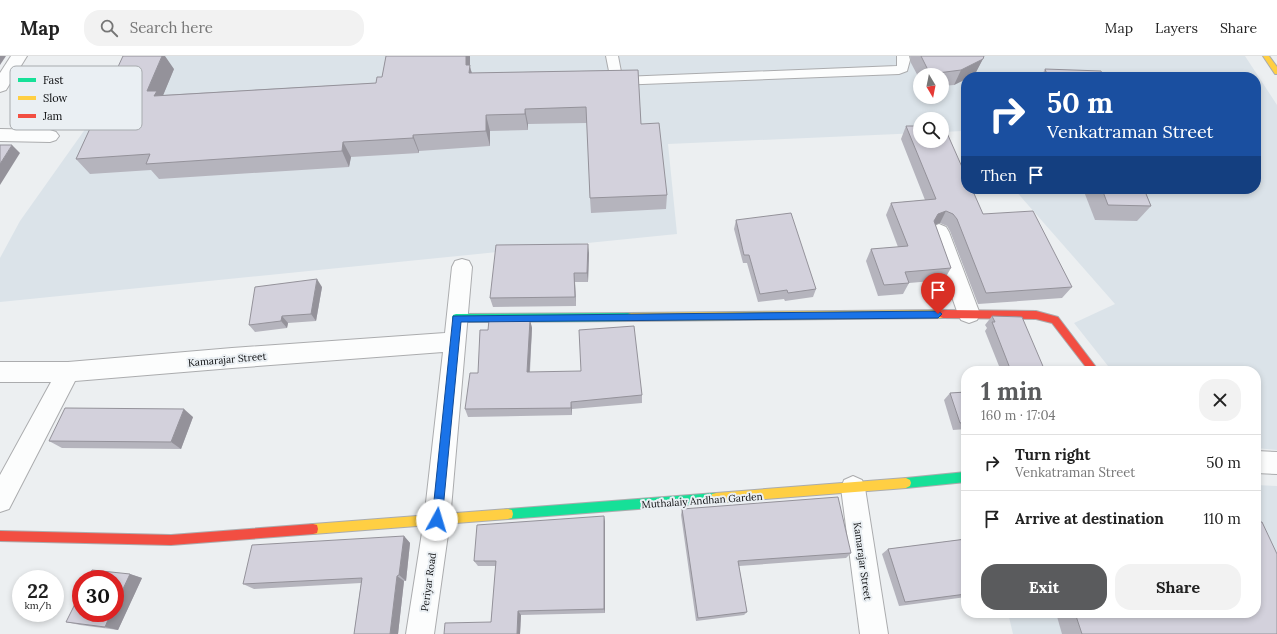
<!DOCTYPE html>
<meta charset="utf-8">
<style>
:root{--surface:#fff;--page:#f2f2f2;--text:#222;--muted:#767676;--line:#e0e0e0;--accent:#5a5b5d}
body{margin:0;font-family:Lora,serif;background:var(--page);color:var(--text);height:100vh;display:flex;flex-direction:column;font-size:15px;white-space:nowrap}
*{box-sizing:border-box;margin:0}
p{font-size:13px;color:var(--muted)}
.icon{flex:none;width:22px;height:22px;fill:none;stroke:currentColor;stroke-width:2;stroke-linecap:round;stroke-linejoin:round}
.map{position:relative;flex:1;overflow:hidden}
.panel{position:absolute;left:961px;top:310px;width:300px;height:252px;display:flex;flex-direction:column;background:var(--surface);border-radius:16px;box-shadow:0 2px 6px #0003}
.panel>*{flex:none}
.banner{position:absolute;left:961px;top:16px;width:300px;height:122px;border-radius:16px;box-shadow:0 2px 6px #0003;background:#1a4fa0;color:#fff;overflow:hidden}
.needle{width:26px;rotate:170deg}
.tools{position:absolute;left:913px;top:12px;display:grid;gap:8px}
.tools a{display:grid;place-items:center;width:36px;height:36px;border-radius:50%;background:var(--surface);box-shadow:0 2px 6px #0003;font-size:20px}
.speed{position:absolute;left:12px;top:514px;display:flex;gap:8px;font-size:20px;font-weight:700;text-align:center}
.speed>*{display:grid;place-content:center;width:52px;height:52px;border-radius:50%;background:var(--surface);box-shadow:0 2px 6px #0003;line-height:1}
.speed small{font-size:10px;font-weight:400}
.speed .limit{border:6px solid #d22;background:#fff;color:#111}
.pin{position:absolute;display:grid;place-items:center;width:34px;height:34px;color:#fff;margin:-41px -17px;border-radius:50% 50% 50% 0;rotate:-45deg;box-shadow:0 0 4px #0007}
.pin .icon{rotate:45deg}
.me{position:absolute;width:44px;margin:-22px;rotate:6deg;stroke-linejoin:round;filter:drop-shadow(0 0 3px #0008)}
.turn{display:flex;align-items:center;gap:14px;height:84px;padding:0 20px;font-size:18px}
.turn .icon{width:52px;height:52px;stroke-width:2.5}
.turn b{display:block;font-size:28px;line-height:34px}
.then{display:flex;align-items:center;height:38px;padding:0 20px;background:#0003;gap:8px;font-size:15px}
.round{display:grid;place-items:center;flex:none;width:42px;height:42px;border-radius:16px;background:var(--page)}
.headline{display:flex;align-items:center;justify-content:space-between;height:68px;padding:0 20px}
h1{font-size:24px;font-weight:700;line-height:30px;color:var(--accent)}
.button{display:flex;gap:8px;margin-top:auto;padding:8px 20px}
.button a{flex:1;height:46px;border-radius:16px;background:var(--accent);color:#fff;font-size:16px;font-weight:700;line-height:46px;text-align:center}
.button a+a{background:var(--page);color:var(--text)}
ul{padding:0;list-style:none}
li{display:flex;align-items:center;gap:12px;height:56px;padding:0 20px;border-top:1px solid var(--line)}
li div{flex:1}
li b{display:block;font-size:15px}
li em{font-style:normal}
header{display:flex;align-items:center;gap:24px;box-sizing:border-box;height:56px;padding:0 20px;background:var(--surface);border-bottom:1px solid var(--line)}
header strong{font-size:19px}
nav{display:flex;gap:22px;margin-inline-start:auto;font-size:14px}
.search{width:280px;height:36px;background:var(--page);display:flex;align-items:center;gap:10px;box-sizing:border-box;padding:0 14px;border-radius:16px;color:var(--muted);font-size:15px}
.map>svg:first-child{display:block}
.built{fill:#dbe3e9;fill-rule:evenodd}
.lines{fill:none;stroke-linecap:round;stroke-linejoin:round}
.lane-casing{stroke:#abacae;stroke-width:2}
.street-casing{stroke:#abacae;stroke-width:2}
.fast-casing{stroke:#abacae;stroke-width:2}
.slow-casing{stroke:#abacae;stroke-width:2}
.jam-casing{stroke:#abacae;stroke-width:2}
.lane{fill:#fcfdfd;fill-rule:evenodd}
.street{fill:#fcfdfd;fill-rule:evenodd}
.fast{fill:#16e098;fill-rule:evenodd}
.slow{fill:#ffcf43;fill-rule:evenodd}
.jam{fill:#f24e42;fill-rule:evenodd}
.wall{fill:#b5b4bd}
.shaded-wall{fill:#94929a}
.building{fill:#d3d1dc;stroke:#94929a}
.route{fill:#1a73e8;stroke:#114b97}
.labels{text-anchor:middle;stroke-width:4;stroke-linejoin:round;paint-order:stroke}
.street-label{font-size:10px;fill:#0b0c0e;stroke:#eaeff3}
.key{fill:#eaeff3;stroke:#a7abae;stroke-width:1}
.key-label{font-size:11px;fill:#0b0c0e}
</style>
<header>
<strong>Map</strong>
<div class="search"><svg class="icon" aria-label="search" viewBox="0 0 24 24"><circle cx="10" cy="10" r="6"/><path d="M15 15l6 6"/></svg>Search here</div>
<nav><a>Map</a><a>Layers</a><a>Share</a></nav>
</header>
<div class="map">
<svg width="1277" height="578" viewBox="0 0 1277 578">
<rect width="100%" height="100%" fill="#eceff1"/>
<g class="built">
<path d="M 137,0 L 1245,0 L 1277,49 L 1277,394 L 1256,392 L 1256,315 L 1112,315 L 1074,267 L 1115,248 L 1014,133 L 1256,133 L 1256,21 L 966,21 L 966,78 L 963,75 L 942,76 L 942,63 L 920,63 L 920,77 L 668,88 L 677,178 L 0,246 L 0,202 L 20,165 ZM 920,19 L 942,19 L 942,41 L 920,41 Z"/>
<polygon points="1256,429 1277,430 1277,578 1013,578 1008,557 1256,557"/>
</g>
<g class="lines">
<defs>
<polygon id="lane" points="606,0 618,0 622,21 897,10 897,0 909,0 910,4 907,15 899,18 617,29 613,28 611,25"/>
<g id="street">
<polygon points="11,0 27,0 6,34 0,36 0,17"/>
<polygon points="0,73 50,74 56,76 59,80 56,84 50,86 0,85"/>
<polygon points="939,168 946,171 949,176 980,258 977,264 969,267 961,264 958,258 929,176 932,171"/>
<polygon points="462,203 469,205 472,211 450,464 434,578 406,578 424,464 443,296 232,312 75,325 9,453 0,456 0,419 51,326 0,326 0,306 68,306 232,292 445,277 452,211 455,205"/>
<polygon points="1256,395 1277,396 1277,418 1256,417"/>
<polygon points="853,420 862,424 865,432 888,578 860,578 841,432 844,424"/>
</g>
<g id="fast">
<polygon points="631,257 634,258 635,261 634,264 631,265 456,266 453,265 452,262 453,259 456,258"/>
<polygon points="966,416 966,426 906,432 902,430 901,427 902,424 906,422"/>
<polygon points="716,437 720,438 721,442 720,446 716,447 508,463 504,462 503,458 504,454 508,453"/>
</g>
<g id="slow">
<polygon points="1263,0 1269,0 1277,11 1277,18 1275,18"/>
<polygon points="943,254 946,255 947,258 946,261 943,262 631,265 628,264 627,261 628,258 631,257"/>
<polygon points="906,422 910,424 911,427 910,430 906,432 716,447 712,446 711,442 712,438 716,437"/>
<polygon points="508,453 512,454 513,458 512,462 508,463 313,478 309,477 308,473 309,469 313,468"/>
</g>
<g id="jam">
<polygon points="943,254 1036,255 1058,261 1099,315 1089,315 1052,267 1036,263 943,262 940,261 939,258 940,255"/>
<polygon points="313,468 317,469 318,473 317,477 313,478 171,489 0,485 0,475 171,479"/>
</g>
</defs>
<use href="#lane" class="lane-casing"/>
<use href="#street" class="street-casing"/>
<use href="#fast" class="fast-casing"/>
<use href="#slow" class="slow-casing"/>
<use href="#jam" class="jam-casing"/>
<use href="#lane" class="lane"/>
<use href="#street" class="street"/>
<use href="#fast" class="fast"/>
<use href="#slow" class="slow"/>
<use href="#jam" class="jam"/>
</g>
<g class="wall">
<polygon points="386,0 470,0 470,11 472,17 638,14 641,68 667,139 666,153 591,157 590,142 587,67 528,68 528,74 490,75 490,90 419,95 419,97 351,101 349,111 159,123 151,114 90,118 76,103 97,57 68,56 54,40 117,13 174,13 163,39 376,27 382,21"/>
<polygon points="910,0 984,0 975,18 970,21 966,21 966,23 954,29 942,30 942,19 920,19 920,24 911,7"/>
<polygon points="1045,13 1103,21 1041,21"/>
<polygon points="906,70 983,158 1072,231 1062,242 978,248 950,175 947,170 940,167 935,168 951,212 944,224 909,227 903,238 878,240 866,205 871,193 898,191 886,159 891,147 925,144 901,83"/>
<polygon points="1083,133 1144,133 1151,150 1137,165 1095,164"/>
<polygon points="736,164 816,233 813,241 785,245 784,243 758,246 747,207 743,207 734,173"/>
<polygon points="589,197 588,226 575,226 576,250 493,251 490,242"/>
<polygon points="322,231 316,265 288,267 287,272 255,276 249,269"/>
<polygon points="992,260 1045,315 1001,315 985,275 987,272 985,269"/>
<polygon points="530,264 532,272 530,316 642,339 642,347 572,353 572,359 468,361 465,353 478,317 488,274"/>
<polygon points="966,336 966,373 953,374 944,344 950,337"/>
<polygon points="193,361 181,393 62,392 49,385"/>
<polygon points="682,453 851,497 846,502 739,510 747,556 744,559 696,565 681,459"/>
<polygon points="604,460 605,466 605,557 521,559 520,578 444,578 491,566 496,510 478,510 474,505"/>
<polygon points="404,480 410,487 406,525 404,525 398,578 354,578 361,527 254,533 243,528"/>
<polygon points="966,483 966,541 899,550 882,498 888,493"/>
<polygon points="130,518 142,522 118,574 80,569 66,566"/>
<polygon points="1056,557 1256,557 1277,578 1062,578"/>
</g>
<g class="shaded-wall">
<polygon points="0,0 6,0 0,9"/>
<polygon points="162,0 165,0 174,13 162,42 168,50 147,35"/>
<polygon points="466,0 470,0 470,11 474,25 473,32 466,9"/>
<polygon points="983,3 975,18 970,21 966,21 966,23 954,29 961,14"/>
<polygon points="525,53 528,68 528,74 525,58"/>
<polygon points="486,59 490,75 490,90 486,75"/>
<polygon points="413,79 419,95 419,97 413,82"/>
<polygon points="343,86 351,101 349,111 342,95"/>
<polygon points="12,89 20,97 0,129 0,108"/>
<polygon points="946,155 940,167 931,170 938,158"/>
<polygon points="588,188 589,197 588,226 587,217"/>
<polygon points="574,217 575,226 576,250 575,241"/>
<polygon points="317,223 322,231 316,265 311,258"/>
<polygon points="282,260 288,267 287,272 281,265"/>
<polygon points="530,264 532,272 529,324 527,316"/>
<polygon points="571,346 572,353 572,359 571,352"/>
<polygon points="184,353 193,361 181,393 171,386"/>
<polygon points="604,460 605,466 605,557 604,553"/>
<polygon points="404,480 410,487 406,525 399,519"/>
<polygon points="130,518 142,522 118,574 105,571 111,557 115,557 115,550"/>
<polygon points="397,520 404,525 398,578 390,578"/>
<polygon points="518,555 521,559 520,578 517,578"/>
</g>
<g class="building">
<polygon points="123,0 162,0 147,35 157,35 154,40 376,27 377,21 382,21 386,0 466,0 466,9 470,9 469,17 638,14 641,68 659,67 667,139 590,142 586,51 525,53 525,58 486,59 486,75 413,79 413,82 343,86 342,95 146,108 150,98 76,103 104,42 54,40 76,11 117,13"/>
<polygon points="921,0 984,0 983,3 961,14 930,18"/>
<polygon points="1045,13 1101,15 1103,21 1048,21"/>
<polygon points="942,68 943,68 966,120 966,133 972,133 983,158 1033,155 1072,231 986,237 957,163 953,158 946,155 938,158 934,165 951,212 905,216 909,227 884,229 871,193 908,190 891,147 936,143 906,70 920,70 920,85 942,85"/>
<polygon points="0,89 12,89 0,108"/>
<polygon points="1102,133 1144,133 1151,150 1108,149"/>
<polygon points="791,157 816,233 788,237 787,234 760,238 749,199 744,199 736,164"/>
<polygon points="588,188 587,217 574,217 575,241 490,242 496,189"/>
<polygon points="317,223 311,258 282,260 281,265 249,269 255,231"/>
<polygon points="992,260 1022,261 1045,315 1011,315 992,266 995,266"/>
<polygon points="489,264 530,264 527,316 581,315 579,274 634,270 642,339 571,346 571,352 465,353 470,317 478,317 480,274 488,274"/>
<polygon points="966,336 966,366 960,367 950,337"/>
<polygon points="65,352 184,353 171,386 49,385"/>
<polygon points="838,441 851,497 738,505 747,556 698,562 682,453"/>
<polygon points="604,460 604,553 518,555 517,578 444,578 445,567 491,566 496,505 474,505 477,469"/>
<polygon points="1256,466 1262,466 1277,498 1277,578 1082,578 1075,557 1256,557"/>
<polygon points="404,480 399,519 397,520 390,578 354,578 362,522 243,528 252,489"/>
<polygon points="966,483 966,538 905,546 888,493"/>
<polygon points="92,514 130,518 115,550 115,523 87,523"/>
<polygon points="81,536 81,557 111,557 105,571 66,566"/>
</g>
<polygon class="route" points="938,255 942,258 938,262 461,266 442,464 441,467 437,469 433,467 432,464 453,260"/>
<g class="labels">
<g class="street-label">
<text transform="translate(227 303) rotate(-5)" y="4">Kamarajar Street</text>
<text transform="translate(702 444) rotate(-4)" y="4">Muthalaiy Andhan Garden</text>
<text transform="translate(863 505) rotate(82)" y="4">Kamarajar Street</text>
<text transform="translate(428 526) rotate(-82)" y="4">Periyar Road</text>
</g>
</g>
<rect x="10" y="10" width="132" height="64" rx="6" class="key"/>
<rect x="18" y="22" width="18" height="4" fill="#16e098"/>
<rect x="18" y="40" width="18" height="4" fill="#ffcf43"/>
<rect x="18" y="58" width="18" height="4" fill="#f24e42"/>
<g class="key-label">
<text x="43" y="28">Fast</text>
<text x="43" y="46">Slow</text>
<text x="43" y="64">Jam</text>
</g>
</svg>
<div class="tools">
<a><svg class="needle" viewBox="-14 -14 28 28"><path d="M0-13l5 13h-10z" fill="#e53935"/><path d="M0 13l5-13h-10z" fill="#767676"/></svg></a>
<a><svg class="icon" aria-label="search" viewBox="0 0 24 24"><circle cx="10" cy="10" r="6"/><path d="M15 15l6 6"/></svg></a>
</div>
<div class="speed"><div>22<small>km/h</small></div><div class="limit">30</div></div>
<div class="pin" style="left:938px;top:258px;background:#d93025"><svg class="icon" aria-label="arrive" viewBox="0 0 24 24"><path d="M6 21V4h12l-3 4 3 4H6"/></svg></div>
<svg class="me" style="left:437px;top:464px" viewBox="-20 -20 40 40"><circle r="19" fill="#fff"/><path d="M0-13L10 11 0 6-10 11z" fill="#1a73e8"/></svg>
<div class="banner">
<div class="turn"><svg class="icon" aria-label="right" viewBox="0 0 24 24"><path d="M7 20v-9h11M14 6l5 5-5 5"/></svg><div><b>50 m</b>Venkatraman Street</div></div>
<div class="then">Then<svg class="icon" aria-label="arrive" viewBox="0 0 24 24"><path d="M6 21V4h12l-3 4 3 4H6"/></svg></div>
</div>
<section class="panel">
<div class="headline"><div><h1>1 min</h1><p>160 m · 17:04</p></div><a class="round"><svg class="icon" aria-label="close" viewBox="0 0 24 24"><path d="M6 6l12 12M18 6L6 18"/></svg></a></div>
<ul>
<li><svg class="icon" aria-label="right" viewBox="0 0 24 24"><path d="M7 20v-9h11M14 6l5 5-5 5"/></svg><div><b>Turn right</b><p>Venkatraman Street</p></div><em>50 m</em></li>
<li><svg class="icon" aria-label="arrive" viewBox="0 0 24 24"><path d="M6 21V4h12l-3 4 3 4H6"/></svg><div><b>Arrive at destination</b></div><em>110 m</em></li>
</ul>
<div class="button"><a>Exit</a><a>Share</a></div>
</section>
</div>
